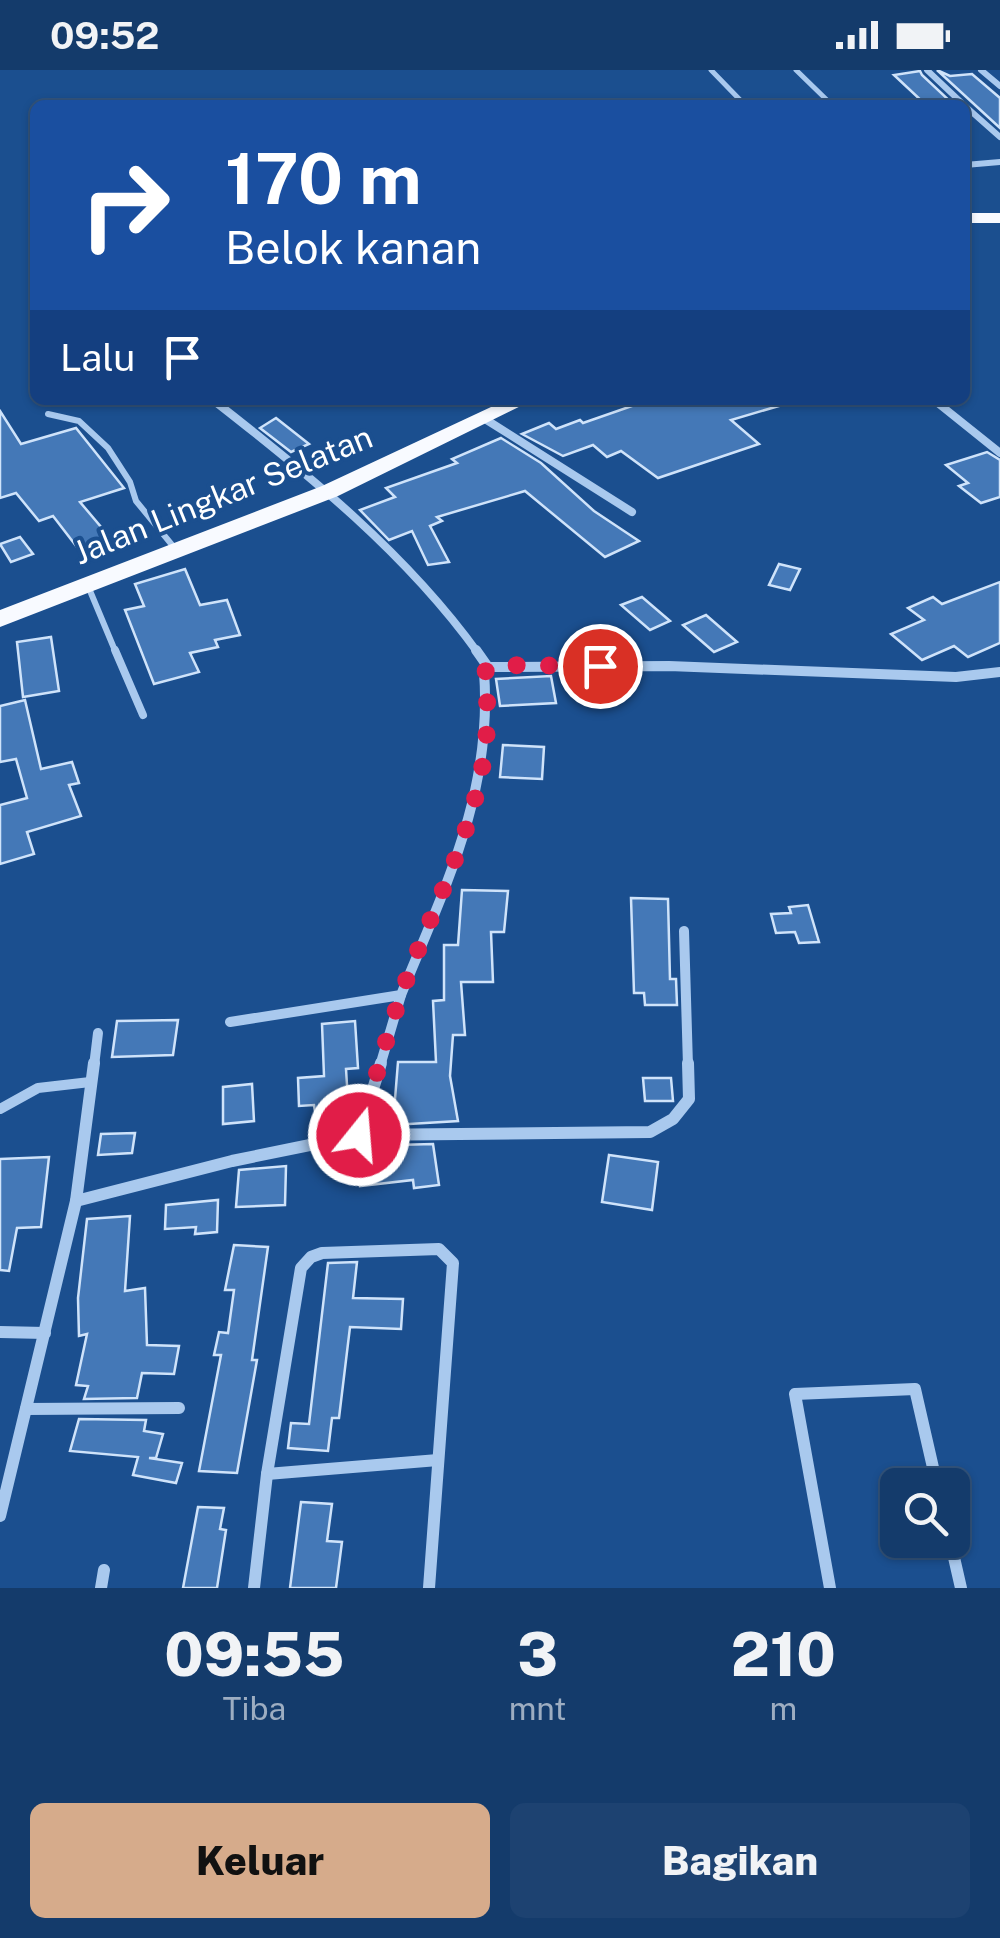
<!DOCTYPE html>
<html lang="id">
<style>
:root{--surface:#143b6b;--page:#1d4271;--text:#f1f3f6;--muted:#9dadc1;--line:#33557e;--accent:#d6ab8b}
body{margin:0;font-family:"Public Sans",sans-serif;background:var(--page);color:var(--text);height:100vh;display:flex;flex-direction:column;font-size:38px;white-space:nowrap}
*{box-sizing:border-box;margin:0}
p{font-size:32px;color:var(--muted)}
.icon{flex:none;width:55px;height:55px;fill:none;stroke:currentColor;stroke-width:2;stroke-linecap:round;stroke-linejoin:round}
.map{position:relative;height:1518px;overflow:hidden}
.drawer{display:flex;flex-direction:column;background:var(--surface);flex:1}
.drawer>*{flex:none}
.banner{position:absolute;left:30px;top:30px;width:940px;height:305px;border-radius:15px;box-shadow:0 2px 8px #0004,0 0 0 2px var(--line);background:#1a4fa0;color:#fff;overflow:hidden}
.buttons{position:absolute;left:880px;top:1398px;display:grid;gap:20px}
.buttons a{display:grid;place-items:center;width:90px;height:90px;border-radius:15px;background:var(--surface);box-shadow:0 2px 8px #0004,0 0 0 2px var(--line);font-size:50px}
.pin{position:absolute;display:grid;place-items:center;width:85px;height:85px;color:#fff;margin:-42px;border:5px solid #fff;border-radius:50%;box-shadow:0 2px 10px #0007}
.me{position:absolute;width:110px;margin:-55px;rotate:17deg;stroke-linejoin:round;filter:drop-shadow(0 0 8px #0008)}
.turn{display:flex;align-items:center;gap:35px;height:210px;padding:0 30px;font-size:45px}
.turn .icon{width:130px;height:130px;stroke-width:2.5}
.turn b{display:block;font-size:70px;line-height:85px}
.then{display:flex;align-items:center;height:95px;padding:0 30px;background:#0003;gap:20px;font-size:38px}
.eta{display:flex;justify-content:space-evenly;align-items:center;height:170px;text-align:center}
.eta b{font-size:60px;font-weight:800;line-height:70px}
.action{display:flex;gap:20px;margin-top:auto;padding:20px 30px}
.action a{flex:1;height:115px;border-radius:15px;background:var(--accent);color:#111;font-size:40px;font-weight:800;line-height:115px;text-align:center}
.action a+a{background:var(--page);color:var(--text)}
.status{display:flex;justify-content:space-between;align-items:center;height:70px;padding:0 50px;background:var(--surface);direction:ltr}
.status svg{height:28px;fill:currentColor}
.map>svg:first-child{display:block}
.building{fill:#4478b7;stroke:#cfe3fa;stroke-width:2.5}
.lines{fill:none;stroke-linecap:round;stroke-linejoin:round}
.service-far3{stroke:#a9c9ee;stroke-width:5}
.service-far2{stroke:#a9c9ee;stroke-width:6}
.service-far1{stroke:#a9c9ee;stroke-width:8}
.service{stroke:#a9c9ee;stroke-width:10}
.minor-far3{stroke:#a9c9ee;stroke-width:6}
.minor-far2{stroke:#a9c9ee;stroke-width:8}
.minor-far1{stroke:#a9c9ee;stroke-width:10}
.minor{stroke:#a9c9ee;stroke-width:12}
.trunk{fill:#f8faff;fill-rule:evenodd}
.route{stroke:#e11d48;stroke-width:18;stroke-dasharray:0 32.4}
.labels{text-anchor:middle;stroke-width:8;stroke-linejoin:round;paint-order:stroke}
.street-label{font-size:32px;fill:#fff;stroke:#1b4f8f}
</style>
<div class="status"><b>09:52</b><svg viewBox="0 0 49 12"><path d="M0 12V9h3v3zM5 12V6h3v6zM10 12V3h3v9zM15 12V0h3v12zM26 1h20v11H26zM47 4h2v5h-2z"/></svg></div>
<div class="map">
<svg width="1000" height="1518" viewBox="0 0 1000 1518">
<rect width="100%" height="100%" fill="#1b4f8f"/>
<g class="building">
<polygon points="937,0 950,6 972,4 1000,28 1000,58"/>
<polygon points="920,1 922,5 954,35 926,35 894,5"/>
<polygon points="649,330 781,330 782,335 731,350 759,374 658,408 621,381 607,387 593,375 563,386 522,364 549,353 556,359 580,350 583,353"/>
<polygon points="0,341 21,374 76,358 124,418 80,432 112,470 80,481 53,446 39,451 16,423 0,428"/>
<polygon points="276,348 309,374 291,382 260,358"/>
<polygon points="501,368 541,393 594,441 639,471 605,487 525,421 437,447 442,451 430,456 449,492 428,495 412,461 389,470 360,440 395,427 386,418 457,393 452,389"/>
<polygon points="987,382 1000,390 1000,427 981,433 959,416 968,413 946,395"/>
<polygon points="20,467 33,484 11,492 0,474"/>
<polygon points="779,494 800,499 790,520 769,515"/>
<polygon points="185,499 200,535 227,530 240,565 215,570 218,577 190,583 199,602 154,614 125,540 144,536 135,514"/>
<polygon points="1000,512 1000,573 968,587 954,576 922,590 891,564 924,550 908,538 933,527 942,534"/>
<polygon points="642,527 670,551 650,560 621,535"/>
<polygon points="706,545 737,572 714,582 683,555"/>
<polygon points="51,567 59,621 23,627 17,572"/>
<polygon points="551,606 556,633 500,636 496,609"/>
<polygon points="25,630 41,699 72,692 79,713 69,715 81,746 27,762 34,784 0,794 0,735 27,728 16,689 0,692 0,636"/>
<polygon points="503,675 544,677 542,709 500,707"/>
<polygon points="462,820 508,821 504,862 491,862 493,912 461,912 465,965 453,965 450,1006 458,1051 393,1055 389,1030 395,1029 398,992 436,992 433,931 444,930 444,875 458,875"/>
<polygon points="631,828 668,829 670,909 676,909 677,935 645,935 644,923 634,923"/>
<polygon points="808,835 819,872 799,873 795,862 776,863 771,844 791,843 789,837"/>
<polygon points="178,950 173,985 112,987 117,951"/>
<polygon points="355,951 358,998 346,999 348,1031 344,1032 348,1057 318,1063 314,1035 299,1036 298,1008 324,1006 322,954"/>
<polygon points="643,1008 671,1008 673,1031 645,1031"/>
<polygon points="252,1014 254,1051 223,1054 223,1017"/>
<polygon points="135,1063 132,1083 98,1085 101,1064"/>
<polygon points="433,1074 439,1115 414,1118 413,1110 360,1116 357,1082 397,1078 396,1075"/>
<polygon points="609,1085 658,1092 652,1140 602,1132"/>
<polygon points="49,1087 41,1157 17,1158 9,1201 0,1200 0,1089"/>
<polygon points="286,1096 285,1135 236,1137 239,1100"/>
<polygon points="218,1130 217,1162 195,1164 196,1157 165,1159 166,1135"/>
<polygon points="130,1146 125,1221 145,1218 147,1275 179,1276 174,1304 142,1303 137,1328 84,1329 88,1316 76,1315 87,1264 79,1266 78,1228 87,1149"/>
<polygon points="234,1175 268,1177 252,1290 257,1290 237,1403 199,1401 221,1285 214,1285 219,1262 228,1263 234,1220 225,1220"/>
<polygon points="357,1192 353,1228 403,1229 401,1259 350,1257 339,1348 332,1348 328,1381 288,1378 291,1353 309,1354 328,1193"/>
<polygon points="79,1349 146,1350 144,1361 163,1364 156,1388 149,1388 182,1393 176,1413 133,1405 138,1387 70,1381"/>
<polygon points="301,1432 332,1434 327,1471 342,1472 336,1518 290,1518"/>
<polygon points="198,1437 224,1438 220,1459 226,1460 217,1518 183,1518"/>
</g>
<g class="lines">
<g class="service-far3">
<polyline points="711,0 745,35"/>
<polyline points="796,0 832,35"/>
</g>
<g class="service-far2">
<polyline points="48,344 79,351 108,378 130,412 136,431 177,481"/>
<polyline points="88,516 116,583"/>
</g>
<polyline class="service-far1" points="115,580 143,645"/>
<polyline class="service" points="0,1039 38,1018 90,1012"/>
<g class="minor-far3">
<polyline points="927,0 964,35"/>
<polyline points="981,0 1000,16"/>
<polyline points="965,36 1000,67"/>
<polyline points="965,95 1000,92"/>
</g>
<g class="minor-far2">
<path d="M 213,330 C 309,405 406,483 478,583"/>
<polyline points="934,330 1000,383"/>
<polyline points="485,349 632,442"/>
</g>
<g class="minor-far1">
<polyline points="488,597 669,596 956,607 1000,602"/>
<polyline points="684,861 688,996"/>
<path d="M 230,952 L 401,925 C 445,817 493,722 484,602 L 488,597 L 476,580"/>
<polyline points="94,996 98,963"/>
<polyline points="380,996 401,925"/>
</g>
<g class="minor">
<polyline points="359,1065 381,993"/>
<polyline points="76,1131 232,1091 359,1065 650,1062 673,1049 689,1029 688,993"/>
<polyline points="0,1262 45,1263"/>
<polyline points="26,1339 179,1338"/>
<polyline points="267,1404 438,1390"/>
<polyline points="0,1446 76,1131 94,993"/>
<polyline points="950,1470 961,1518"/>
<polyline points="101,1518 104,1500"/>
<polyline points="254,1518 267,1404 301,1198 311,1187 322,1183 439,1179 453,1193 429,1518"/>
<polyline points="830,1518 795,1324 915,1319 937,1415"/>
</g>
<g class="trunk">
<rect x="965" y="143" width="35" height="10"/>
<polygon points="506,330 533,330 338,426 0,557 0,540 322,416"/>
</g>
</g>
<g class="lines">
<path class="route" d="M 359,1065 C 373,1019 385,971 401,925 C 437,821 503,716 484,602 L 498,595 L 600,596"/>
</g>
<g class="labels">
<g class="street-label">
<text transform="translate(223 425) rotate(-22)" y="11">Jalan Lingkar Selatan</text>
</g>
</g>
</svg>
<div class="buttons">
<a><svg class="icon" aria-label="search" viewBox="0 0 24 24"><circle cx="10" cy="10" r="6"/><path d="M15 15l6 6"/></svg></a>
</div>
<div class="pin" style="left:600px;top:596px;background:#d93025"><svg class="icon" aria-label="arrive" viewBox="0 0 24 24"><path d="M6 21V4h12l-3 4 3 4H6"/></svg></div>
<svg class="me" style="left:359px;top:1065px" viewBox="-20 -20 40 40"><circle r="17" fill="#e11d48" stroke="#fff" stroke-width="3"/><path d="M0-11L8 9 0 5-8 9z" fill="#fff"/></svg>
<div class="banner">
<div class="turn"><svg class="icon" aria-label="right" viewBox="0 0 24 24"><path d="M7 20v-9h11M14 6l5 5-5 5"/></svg><div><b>170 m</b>Belok kanan</div></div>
<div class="then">Lalu<svg class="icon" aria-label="arrive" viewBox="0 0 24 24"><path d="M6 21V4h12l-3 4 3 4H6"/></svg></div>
</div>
</div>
<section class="drawer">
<div class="eta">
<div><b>09:55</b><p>Tiba</p></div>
<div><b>3</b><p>mnt</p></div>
<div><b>210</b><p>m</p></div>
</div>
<div class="action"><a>Keluar</a><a>Bagikan</a></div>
</section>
